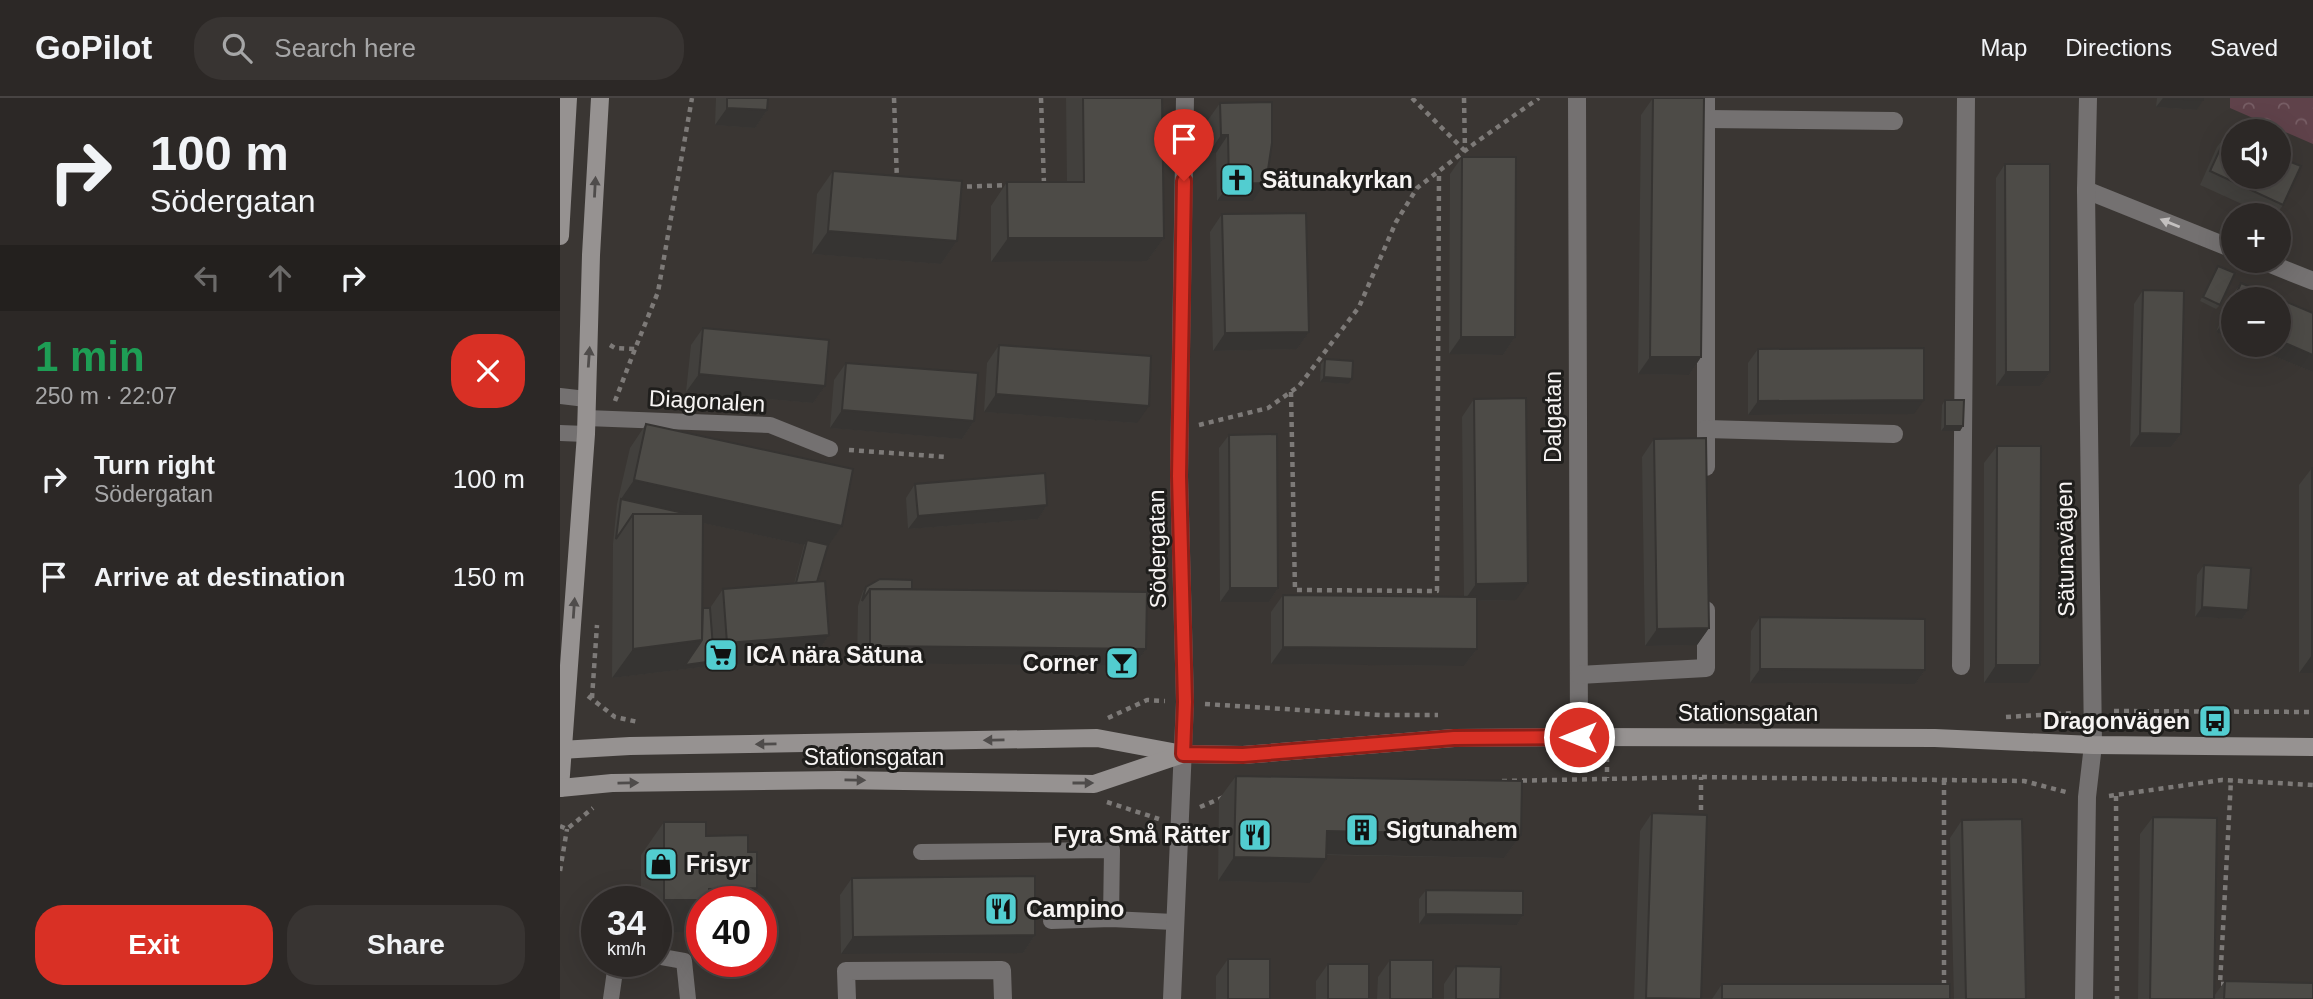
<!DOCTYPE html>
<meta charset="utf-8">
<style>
:root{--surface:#2c2826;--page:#383432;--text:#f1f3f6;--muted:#a6a6a7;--line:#484443;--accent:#d93025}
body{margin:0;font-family:Arial,sans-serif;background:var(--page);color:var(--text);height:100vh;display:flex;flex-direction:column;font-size:26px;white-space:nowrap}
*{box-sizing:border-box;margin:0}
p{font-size:23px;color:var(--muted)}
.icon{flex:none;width:38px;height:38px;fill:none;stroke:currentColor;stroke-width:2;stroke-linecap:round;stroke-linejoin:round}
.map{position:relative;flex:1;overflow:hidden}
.panel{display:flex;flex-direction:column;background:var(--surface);width:560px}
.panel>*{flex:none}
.top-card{background:#2c2826;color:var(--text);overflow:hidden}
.buttons{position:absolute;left:1661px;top:21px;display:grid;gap:14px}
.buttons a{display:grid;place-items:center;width:70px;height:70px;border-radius:50%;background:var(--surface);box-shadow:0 7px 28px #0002,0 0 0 2px var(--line);font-size:35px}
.speed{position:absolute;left:21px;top:788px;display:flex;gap:14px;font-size:35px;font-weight:700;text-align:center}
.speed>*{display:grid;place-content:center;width:91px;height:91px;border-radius:50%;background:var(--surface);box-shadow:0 7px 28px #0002,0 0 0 2px var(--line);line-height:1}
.speed small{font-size:18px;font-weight:400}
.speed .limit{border:10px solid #d22;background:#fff;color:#111}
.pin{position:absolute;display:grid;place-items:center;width:60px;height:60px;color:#fff;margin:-72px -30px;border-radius:50% 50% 50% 0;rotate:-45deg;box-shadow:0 0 7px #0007}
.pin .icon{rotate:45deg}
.me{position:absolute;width:77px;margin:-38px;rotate:270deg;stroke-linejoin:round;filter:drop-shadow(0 0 5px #0008)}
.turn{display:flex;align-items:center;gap:24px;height:147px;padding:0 35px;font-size:32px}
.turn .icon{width:91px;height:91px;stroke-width:2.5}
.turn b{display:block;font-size:49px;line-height:60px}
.lanes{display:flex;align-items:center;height:66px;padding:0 35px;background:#0003;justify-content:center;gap:35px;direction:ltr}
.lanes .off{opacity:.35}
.round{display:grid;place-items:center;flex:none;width:74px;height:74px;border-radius:28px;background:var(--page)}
.headline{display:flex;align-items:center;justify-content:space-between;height:119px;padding:0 35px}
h1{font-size:42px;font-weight:800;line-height:52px;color:#1e9e55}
.button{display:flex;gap:14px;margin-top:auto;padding:14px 35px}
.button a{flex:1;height:80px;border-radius:28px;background:var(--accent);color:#fff;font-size:28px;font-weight:800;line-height:80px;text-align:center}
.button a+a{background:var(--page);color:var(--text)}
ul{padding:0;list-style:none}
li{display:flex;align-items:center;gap:21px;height:98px;padding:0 35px}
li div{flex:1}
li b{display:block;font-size:26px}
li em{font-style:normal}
header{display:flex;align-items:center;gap:42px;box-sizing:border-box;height:98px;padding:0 35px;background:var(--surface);border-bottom:2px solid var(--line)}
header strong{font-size:33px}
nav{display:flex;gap:38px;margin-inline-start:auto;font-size:24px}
.search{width:490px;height:63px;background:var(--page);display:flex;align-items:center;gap:18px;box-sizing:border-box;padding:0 24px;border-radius:28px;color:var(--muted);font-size:26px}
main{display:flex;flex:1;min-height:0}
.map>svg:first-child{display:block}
.forest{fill:url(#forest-crowns)}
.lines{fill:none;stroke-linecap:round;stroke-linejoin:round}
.path{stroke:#7d7a78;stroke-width:4.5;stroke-dasharray:5 5;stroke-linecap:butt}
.lane{stroke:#747171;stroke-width:16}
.street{stroke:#747171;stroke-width:18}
.secondary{stroke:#969291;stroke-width:18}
.wall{fill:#42403d;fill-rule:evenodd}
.shaded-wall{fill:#363432}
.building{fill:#4d4b47;stroke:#363432;stroke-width:2}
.oneway{fill:#4f4c4b}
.oneway2{fill:#c3c0bf}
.route-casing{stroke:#8d1f18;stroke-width:18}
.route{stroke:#d93025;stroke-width:12}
.labels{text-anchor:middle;stroke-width:6;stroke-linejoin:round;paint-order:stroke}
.poi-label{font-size:23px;font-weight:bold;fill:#f7f4f3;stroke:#1f1e1c;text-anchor:start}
.street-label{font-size:23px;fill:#f7f4f3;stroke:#1f1e1c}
</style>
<header>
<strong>GoPilot</strong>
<div class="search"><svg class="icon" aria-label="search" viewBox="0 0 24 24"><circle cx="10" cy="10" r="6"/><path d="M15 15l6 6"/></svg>Search here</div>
<nav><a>Map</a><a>Directions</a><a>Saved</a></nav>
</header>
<main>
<section class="panel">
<div class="top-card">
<div class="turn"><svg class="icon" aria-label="right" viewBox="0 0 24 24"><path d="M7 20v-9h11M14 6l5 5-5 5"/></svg><div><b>100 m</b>Södergatan</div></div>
<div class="lanes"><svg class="icon off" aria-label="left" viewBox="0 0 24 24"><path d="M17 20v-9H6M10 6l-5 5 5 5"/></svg><svg class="icon off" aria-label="ahead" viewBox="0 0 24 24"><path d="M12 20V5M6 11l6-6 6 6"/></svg><svg class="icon" aria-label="right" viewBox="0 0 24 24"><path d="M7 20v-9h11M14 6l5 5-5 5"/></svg></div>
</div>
<div class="headline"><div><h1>1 min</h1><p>250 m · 22:07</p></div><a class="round" style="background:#d93025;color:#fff"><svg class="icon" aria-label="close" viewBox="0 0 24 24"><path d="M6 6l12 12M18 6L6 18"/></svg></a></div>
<ul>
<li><svg class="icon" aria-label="right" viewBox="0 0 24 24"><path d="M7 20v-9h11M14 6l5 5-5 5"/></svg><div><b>Turn right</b><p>Södergatan</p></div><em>100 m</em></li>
<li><svg class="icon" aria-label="arrive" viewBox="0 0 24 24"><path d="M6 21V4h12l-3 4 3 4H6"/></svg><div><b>Arrive at destination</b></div><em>150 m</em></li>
</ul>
<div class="button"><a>Exit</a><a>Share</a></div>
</section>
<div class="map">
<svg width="1753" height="901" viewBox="0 0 1753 901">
<defs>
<pattern id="forest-crowns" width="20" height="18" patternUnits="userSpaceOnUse" patternTransform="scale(1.75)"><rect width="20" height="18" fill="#5f424a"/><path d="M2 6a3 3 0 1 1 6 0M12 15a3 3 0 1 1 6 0" fill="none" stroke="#775e65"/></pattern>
</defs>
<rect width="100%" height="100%" fill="#3a3633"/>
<polygon class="forest" points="1670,0 1753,0 1753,46 1670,10"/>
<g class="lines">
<g class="path">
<polyline points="334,0 337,83"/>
<polyline points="481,0 484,86 481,86"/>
<polyline points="852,0 905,53"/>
<polyline points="904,0 905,52"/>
<polyline points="397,89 448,87"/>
<polyline points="50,247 55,250 75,251 98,194 132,0"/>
<polyline points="731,294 735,492 877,493 879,73"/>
<polyline points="55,303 75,251"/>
<polyline points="639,327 708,310 739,288 799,209 836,124 857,90 915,45 979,0"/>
<polyline points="289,352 387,359"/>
<polyline points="28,598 55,619 78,624"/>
<polyline points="32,600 37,527"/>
<polyline points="645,606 820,617 878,617"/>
<polyline points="1554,613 1753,614"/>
<polyline points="1446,619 1514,615"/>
<polyline points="548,620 587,602 605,603"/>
<polyline points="1047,659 1047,680"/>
<polyline points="1384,682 1384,901"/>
<polyline points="942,683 1141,679 1464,683 1506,694"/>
<polyline points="1549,698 1662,682 1753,687"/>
<polyline points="1556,698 1557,901"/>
<polyline points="547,704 599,721"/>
<polyline points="640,709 664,699"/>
<polyline points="1141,722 1141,679"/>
<polyline points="0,728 7,731 33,710"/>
<polyline points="0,773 7,731"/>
<polyline points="1666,886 1660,886 1671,682"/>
</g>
<g class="lane">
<polyline points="0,298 26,301"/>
<polyline points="26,320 210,327 270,351"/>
<polyline points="0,335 26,336"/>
<polyline points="361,754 552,752 551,821"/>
<polyline points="491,823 551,821 614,824"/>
<polyline points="96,858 124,863 128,901"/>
<polyline points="51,901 55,873 70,863"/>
</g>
<g class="street">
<polyline points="1017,0 1019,639"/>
<polyline points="1146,0 1146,369"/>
<polyline points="1146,21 1334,23"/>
<polyline points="1526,92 1673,151"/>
<polyline points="1703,163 1753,183"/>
<polyline points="1146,331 1334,336"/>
<polyline points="1401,568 1406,0"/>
<polyline points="1019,577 1146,570 1146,512"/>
<polyline points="287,901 286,873 442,872 443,901"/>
<polyline points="612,901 625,604 619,378 625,0"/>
<polyline points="1524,901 1527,699 1533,647 1526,92 1528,0"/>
</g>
<g class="secondary">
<polyline points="0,138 8,0"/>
<polyline points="0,652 70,648 537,640 623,656 683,657 894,640 1019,639 1375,640 1533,647 1753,649"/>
<polyline points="0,690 26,336 31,157 40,0"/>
<polyline points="0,690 52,685 279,682 534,686 620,657"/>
</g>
</g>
<g class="wall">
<polygon points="156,0 208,0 207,12 195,30 155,27"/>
<polygon points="506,0 602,0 604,140 587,163 431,164 431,108 447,84 507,84"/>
<polygon points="1093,0 1141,259 1129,277 1078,276 1081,17"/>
<polygon points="1597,0 1643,0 1637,12 1596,9"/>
<polygon points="660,5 706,85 693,103 657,103 656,55 649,55 648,22"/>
<polygon points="1667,36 1723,107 1716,117 1706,117 1640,87 1657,49"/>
<polygon points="902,59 955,239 943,257 889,256 890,76"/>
<polygon points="1445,66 1490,274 1480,288 1436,288 1436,80"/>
<polygon points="273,73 397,143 381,166 252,156 257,96"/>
<polygon points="662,116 749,234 737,251 653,253 650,134"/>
<polygon points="1658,168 1660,207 1656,211 1640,203"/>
<polygon points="1681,185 1753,215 1753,274 1687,247 1718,247 1718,201 1673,201 1673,241 1656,234 1671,199"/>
<polygon points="1583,192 1621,336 1611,349 1570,349 1574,206"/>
<polygon points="143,230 265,288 253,305 126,294 131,247"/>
<polygon points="439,247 577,325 424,314 427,265"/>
<polygon points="1198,251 1354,316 1188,317 1188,265"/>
<polygon points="765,261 788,286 760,284 761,266"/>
<polygon points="286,265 414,323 402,341 270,330 274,282"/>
<polygon points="914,301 956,502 917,503 917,551 904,568 711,566 711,514 723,497 904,499 902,319"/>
<polygon points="1385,302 1403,328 1400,333 1381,333 1382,307"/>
<path d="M 86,326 L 282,428 L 268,447 L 258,484 L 269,537 L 253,561 L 150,568 L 52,580 L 53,446 L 57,406 L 70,350 ZM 143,425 L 244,447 L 234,486 L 163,491 L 150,510 L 143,510 Z"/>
<polygon points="669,337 718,490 709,504 660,504 659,350"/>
<polygon points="1094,341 1149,530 1137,547 1085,548 1082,359"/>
<polygon points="1437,348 1468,585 1424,585 1424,365"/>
<polygon points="1752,370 1753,575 1739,575 1739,387"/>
<polygon points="355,386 487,407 478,421 348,431 346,400"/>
<polygon points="1644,467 1688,512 1682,521 1635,519 1637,477"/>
<polygon points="306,489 352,491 586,551 574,568 297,565 298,508 303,493"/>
<polygon points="1200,519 1365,572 1355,586 1190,585 1191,533"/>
<polygon points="676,678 961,737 944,760 766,757 750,785 658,783 659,701"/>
<polygon points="1092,715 1141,901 1074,901 1080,733"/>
<polygon points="1593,719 1654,898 1665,883 1753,901 1578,901 1580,736"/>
<polygon points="1402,722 1466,901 1394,901 1390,740"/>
<polygon points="104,724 142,803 142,823 134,823 127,834 96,835 96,803 81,803 81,757"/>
<polygon points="292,780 475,837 463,855 281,856 280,797"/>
<polygon points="866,792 963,817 957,827 859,826 859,801"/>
<polygon points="668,861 710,901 656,901 656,878"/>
<polygon points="830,862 873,901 817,901 818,879"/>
<polygon points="768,866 809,901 756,901 756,883"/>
<polygon points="896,868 940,901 884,901 884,886"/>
<polygon points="1162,886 1390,901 1152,901"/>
</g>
<g class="shaded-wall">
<polygon points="1603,0 1643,2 1637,12 1596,9"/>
<polygon points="167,10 207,12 195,30 155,27"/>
<polygon points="661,37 668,37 656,55 649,55"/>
<polygon points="706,85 693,103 657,103 669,86"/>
<polygon points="268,133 397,143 381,166 252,156"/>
<polygon points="448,140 604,140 587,163 431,164"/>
<polygon points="1666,220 1673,223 1673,241 1656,234"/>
<polygon points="749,234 737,251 653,253 665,235"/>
<polygon points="901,239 955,239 943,257 889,256"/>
<polygon points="1718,242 1753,257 1753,274 1687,247 1718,247"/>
<polygon points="1090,259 1141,259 1129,277 1078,276"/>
<polygon points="1446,274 1490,274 1480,288 1436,288"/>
<polygon points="139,276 265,288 253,305 126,294"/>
<polygon points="764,279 792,281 788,286 760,284"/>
<polygon points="436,296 589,308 577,325 424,314"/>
<polygon points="1364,302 1354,316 1188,317 1198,303"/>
<polygon points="282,312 414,323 402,341 270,330"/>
<polygon points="1385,328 1403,328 1400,333 1381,333"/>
<polygon points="1580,335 1621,336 1611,349 1570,349"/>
<polygon points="74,382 282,428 265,452 247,442 244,447 60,407 61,401"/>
<polygon points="487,407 478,421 348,431 358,418"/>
<polygon points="968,485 956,502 904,503 916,486"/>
<polygon points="670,490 718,490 709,504 660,504"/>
<polygon points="1642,509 1688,512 1682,521 1635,519"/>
<polygon points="1149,530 1137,547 1085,548 1097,531"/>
<polygon points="269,537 253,561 150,568 52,580 73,551 142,542 154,563 167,545"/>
<polygon points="310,548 586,551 574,568 297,565"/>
<polygon points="723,549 917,551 904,568 711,566"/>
<polygon points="1752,557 1753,557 1753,575 1739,575"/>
<polygon points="1436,567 1480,567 1468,585 1424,585"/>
<polygon points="1200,571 1365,572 1355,586 1190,585"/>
<polygon points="767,733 961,737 944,760 750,756"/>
<polygon points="674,759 766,761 750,785 658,783"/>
<polygon points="197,790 188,803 142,803 142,823 134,823 127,834 96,835 96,813 104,802 149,791"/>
<polygon points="866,816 963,817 957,827 859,826"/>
<polygon points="475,837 463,855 281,856 293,839"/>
</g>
<g class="building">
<polygon points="167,0 208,0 207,12 167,10"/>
<polygon points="523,0 602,0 604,140 448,140 447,84 524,84"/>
<polygon points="1093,0 1144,0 1141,259 1090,259"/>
<polygon points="1603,0 1643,0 1643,2"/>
<polygon points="712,4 712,45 706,85 669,86 668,37 661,37 660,5"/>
<polygon points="1667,36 1673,38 1673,79 1718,79 1718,59 1741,68 1723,107 1650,73"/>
<polygon points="902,59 956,59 955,239 901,239"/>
<polygon points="1445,66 1490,66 1490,274 1446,274"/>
<polygon points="273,73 402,83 397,143 268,133"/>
<polygon points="746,115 749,234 665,235 662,116"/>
<polygon points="1658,168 1675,175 1660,207 1643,199"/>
<polygon points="1681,185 1753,215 1753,257 1718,242 1718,201 1674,201"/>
<polygon points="1583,192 1624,193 1621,336 1580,335"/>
<polygon points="1673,203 1673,223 1666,220"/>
<polygon points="143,230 269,242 265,288 139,276"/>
<polygon points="439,247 591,258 589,308 436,296"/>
<polygon points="1364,250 1364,302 1198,303 1198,251"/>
<polygon points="765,261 793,263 792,281 764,279"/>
<polygon points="286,265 418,275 414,323 282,312"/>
<polygon points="966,300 968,485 916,486 914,301"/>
<polygon points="1385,302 1404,302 1403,328 1385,328"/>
<polygon points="86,326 293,371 282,428 74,382"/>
<polygon points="717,336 718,490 670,490 669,337"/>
<polygon points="1146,340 1149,530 1097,531 1094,341"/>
<polygon points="1437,348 1481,348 1480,567 1436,567"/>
<rect x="1752" y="370" width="1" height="187"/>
<polygon points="485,375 487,407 358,418 355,386"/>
<polygon points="61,401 128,416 73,416 56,441"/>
<polygon points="73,416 143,416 142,542 73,551"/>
<polygon points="247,442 268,447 257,484 236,485"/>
<polygon points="1644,467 1691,470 1688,512 1642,509"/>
<polygon points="320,481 352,482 352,491 310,491 302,503 306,489"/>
<polygon points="265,483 269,537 167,545 163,491"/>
<polygon points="310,491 587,494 586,551 310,548"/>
<polygon points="723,497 917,499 917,551 723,549"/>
<polygon points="143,510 150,510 154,563 125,567 142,542"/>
<polygon points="1200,519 1365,521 1365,572 1200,571"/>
<polygon points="676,678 962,683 961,737 767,733 766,761 674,759"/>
<polygon points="1092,715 1147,717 1141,901 1086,900"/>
<polygon points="1593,719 1657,720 1654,901 1590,901"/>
<polygon points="1462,721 1466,901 1406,901 1402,722"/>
<polygon points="104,724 146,724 146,738 188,737 188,754 197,754 197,790 149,791 149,802 104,802"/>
<polygon points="475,778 475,837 293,839 292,780"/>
<polygon points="866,792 963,793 963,817 866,816"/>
<rect x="668" y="861" width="42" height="40"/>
<rect x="830" y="862" width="43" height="39"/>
<rect x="768" y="866" width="41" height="35"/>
<polygon points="896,868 941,869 940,901 896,901"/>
<polygon points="1665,883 1753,885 1753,901 1664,901"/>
<rect x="1162" y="886" width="228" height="15"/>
</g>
<defs><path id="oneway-solid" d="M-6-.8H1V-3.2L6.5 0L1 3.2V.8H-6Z" transform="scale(1.75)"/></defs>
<g class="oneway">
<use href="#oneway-solid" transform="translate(35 89) rotate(-87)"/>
<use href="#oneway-solid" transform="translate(29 259) rotate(-86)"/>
<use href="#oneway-solid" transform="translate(14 510) rotate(-86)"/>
<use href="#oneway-solid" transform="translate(434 642) rotate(179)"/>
<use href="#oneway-solid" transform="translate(206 646) rotate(179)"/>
<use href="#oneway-solid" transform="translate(295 682) rotate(1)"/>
<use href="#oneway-solid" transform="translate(68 685) rotate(-1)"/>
<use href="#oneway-solid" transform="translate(523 685)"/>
</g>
<use class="oneway2" href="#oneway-solid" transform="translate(1610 125) rotate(-158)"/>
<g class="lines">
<defs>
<polyline id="route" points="624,83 619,378 625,604 623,656 683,657 894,640 1019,639"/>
</defs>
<use href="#route" class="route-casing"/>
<use href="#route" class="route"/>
</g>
<defs>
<symbol id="church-square" viewBox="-11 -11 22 22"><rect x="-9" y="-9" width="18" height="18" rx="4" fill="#52cdd0" stroke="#1f1e1c"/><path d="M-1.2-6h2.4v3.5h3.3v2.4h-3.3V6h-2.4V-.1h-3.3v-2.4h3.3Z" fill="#111"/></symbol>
<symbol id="supermarket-square" viewBox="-11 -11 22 22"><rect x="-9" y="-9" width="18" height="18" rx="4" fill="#52cdd0" stroke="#1f1e1c"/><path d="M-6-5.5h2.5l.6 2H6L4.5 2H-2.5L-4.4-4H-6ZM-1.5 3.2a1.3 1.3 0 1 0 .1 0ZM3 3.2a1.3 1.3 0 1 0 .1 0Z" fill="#111"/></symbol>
<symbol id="bar-square" viewBox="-11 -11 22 22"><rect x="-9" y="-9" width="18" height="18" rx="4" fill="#52cdd0" stroke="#1f1e1c"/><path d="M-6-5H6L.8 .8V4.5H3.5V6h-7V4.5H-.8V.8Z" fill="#111"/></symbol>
<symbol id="bus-square" viewBox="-11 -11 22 22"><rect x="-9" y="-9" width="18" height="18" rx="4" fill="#52cdd0" stroke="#1f1e1c"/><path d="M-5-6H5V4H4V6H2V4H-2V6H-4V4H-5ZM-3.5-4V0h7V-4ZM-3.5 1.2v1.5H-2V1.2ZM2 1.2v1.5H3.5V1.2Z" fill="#111"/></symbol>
<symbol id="building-square" viewBox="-11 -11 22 22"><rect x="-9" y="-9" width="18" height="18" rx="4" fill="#52cdd0" stroke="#1f1e1c"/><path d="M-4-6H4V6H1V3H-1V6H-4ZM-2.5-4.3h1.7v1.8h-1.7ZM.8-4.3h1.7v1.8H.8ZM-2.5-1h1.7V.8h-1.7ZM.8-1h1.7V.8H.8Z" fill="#111"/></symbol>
<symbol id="restaurant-square" viewBox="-11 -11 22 22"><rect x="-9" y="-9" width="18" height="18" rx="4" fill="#52cdd0" stroke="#1f1e1c"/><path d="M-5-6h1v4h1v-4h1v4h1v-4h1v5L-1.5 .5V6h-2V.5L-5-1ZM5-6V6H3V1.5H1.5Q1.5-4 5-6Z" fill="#111"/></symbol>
<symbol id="shop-square" viewBox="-11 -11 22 22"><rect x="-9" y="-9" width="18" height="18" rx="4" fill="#52cdd0" stroke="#1f1e1c"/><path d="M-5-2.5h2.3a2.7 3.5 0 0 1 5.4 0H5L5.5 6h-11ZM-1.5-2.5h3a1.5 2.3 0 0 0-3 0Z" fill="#111"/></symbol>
</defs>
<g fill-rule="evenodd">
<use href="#church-square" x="658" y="63" width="38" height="38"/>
<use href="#supermarket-square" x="142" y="538" width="38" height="38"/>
<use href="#bar-square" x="543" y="546" width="38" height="38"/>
<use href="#bus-square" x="1636" y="604" width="38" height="38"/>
<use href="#building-square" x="783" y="713" width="38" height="38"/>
<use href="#restaurant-square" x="676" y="718" width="38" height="38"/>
<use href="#shop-square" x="82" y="747" width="38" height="38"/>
<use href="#restaurant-square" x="422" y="792" width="38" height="38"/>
</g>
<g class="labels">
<g class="poi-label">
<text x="702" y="90">Sätunakyrkan</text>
<text x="186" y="565">ICA nära Sätuna</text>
<text x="538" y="573" text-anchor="end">Corner</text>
<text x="1630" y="631" text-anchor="end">Dragonvägen</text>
<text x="826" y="740">Sigtunahem</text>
<text x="670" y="745" text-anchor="end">Fyra Små Rätter</text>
<text x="126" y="774">Frisyr</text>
<text x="466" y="819">Campino</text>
</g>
<g class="street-label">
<text transform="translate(147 303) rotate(3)" y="8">Diagonalen</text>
<text transform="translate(993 319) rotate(-90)" y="8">Dalgatan</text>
<text transform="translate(597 451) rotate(-91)" y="8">Södergatan</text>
<text transform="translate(1505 451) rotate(-91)" y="8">Sätunavägen</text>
<text x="1188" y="623">Stationsgatan</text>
<text x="314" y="667">Stationsgatan</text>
</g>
</g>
</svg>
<div class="buttons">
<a><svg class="icon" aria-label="sound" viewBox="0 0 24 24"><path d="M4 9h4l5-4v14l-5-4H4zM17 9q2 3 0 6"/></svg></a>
<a>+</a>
<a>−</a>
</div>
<div class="speed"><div>34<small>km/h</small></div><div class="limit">40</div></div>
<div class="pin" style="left:624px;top:83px;background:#d93025"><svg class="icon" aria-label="arrive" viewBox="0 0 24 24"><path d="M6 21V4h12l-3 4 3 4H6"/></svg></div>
<svg class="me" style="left:1019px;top:639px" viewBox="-20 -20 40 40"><circle r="17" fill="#d93025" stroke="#fff" stroke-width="3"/><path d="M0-11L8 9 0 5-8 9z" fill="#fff"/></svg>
</div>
</main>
